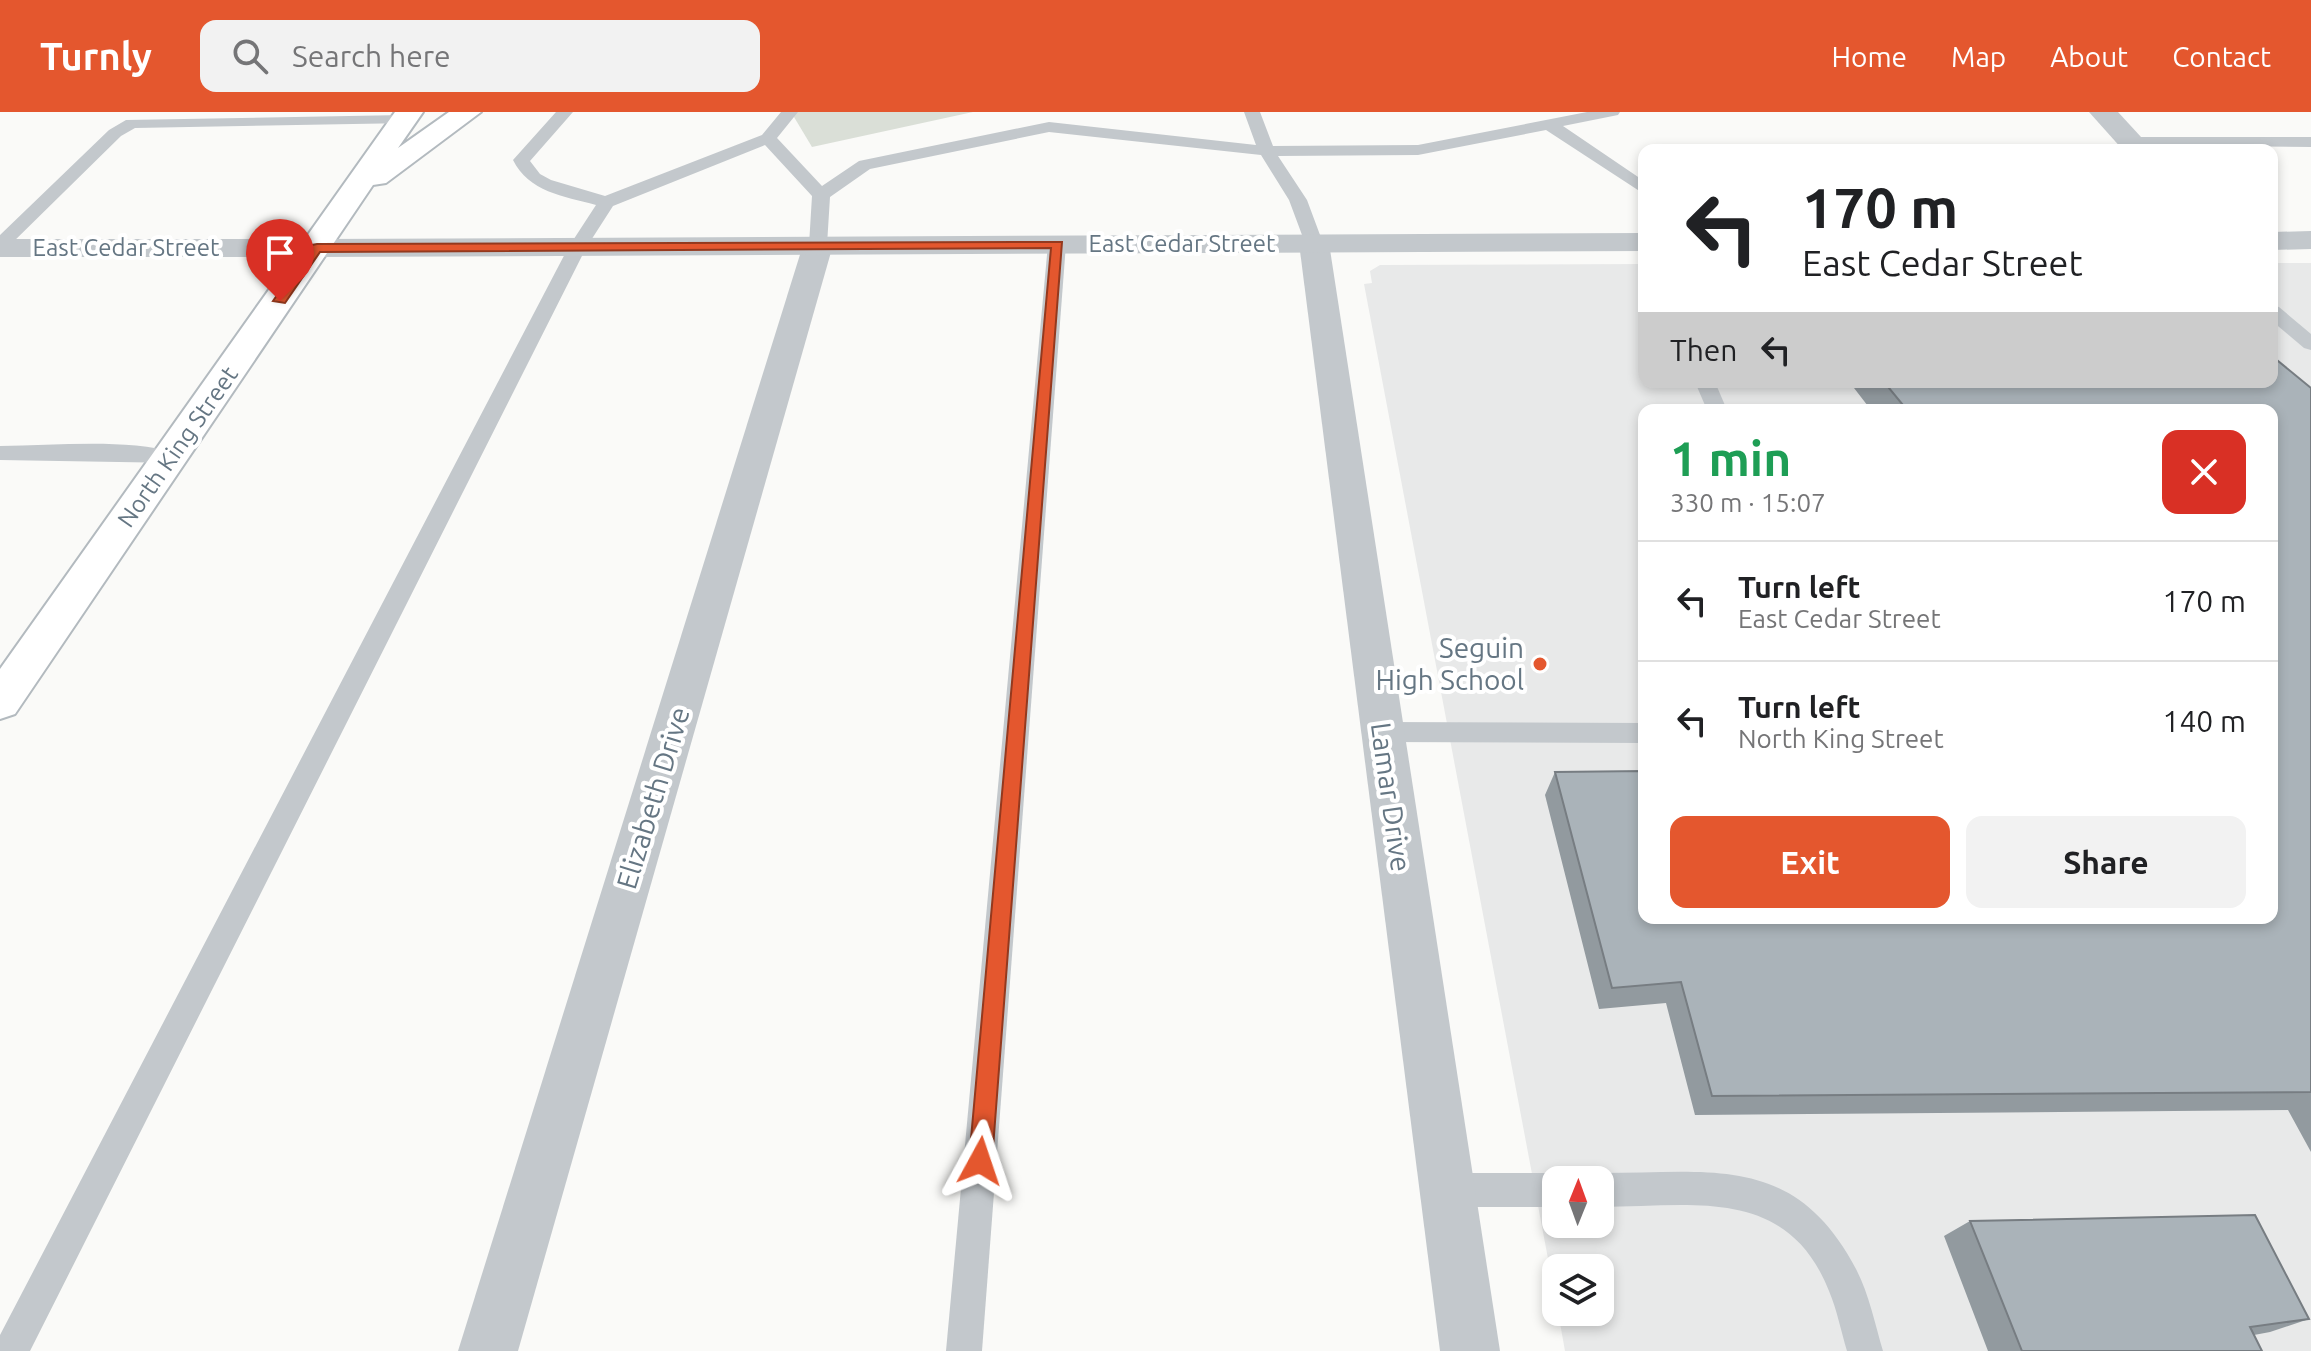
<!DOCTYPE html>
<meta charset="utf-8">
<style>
:root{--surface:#fff;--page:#f2f2f2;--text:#202124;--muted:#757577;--line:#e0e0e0;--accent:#e4572e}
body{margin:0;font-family:Ubuntu,sans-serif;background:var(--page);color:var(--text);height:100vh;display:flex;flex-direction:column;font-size:30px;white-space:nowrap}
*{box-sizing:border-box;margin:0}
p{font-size:26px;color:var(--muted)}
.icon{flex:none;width:44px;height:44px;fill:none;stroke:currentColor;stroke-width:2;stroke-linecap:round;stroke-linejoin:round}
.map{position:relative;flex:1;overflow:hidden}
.drawer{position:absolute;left:1638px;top:292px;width:640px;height:520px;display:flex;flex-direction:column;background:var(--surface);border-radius:16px;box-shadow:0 4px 12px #0003}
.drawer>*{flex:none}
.banner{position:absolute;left:1638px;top:32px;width:640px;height:244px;border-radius:16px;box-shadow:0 4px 12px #0003;background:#fff;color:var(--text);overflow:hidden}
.needle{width:52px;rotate:1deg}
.controls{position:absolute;left:1542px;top:1054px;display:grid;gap:16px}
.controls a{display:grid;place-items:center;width:72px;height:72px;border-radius:16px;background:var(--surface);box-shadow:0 4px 12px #0003;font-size:40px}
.pin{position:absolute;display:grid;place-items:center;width:68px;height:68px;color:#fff;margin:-82px -34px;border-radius:50% 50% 50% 0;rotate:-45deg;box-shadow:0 0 8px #0007}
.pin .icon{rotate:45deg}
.me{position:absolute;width:88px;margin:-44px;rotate:5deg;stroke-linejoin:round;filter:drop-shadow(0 0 6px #0008)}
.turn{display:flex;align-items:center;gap:28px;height:168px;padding:0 32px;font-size:36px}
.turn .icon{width:104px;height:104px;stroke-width:2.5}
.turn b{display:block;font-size:56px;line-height:68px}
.then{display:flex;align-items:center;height:76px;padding:0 32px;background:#0003;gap:16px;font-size:30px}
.round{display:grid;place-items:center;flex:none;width:84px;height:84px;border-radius:16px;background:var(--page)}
.overview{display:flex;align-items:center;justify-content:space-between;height:136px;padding:0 32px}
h1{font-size:48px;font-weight:700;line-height:60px;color:#1e9e55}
.primary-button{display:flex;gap:16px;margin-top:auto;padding:16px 32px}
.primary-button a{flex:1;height:92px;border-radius:16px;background:var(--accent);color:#fff;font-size:32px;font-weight:700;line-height:92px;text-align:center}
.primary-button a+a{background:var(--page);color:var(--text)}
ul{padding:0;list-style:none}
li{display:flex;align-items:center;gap:24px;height:120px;padding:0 32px;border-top:2px solid var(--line)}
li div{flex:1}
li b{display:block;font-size:30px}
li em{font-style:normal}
header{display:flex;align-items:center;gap:48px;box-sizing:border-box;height:112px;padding:0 40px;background:var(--accent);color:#fff}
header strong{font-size:38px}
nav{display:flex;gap:44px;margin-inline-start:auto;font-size:28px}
.search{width:560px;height:72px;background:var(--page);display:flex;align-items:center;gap:20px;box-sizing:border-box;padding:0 28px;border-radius:16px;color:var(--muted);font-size:30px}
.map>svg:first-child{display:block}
.built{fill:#e8e9e9;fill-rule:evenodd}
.green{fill:#dadfd7}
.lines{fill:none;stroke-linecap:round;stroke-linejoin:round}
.secondary-casing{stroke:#b3babf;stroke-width:4}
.service{fill:#c3c8cc;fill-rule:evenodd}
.minor{fill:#c3c8cc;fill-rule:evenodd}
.tertiary{fill:#c3c8cc;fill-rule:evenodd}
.secondary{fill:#fff;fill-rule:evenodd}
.wall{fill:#929a9f}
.building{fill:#aab3b9;stroke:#777d82;stroke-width:2}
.route{fill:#e4572e;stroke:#94391e;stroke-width:2}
.poi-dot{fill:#e4572e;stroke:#fff;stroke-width:3}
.labels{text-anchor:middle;stroke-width:8;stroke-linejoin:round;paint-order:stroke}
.far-street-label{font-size:24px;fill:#657683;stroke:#fff}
.poi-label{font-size:28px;fill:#657683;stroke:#fff;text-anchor:end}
.street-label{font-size:28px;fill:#657683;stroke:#fff}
</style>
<header>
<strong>Turnly</strong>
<div class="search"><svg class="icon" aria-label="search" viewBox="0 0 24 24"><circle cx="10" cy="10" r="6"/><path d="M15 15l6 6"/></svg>Search here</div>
<nav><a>Home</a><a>Map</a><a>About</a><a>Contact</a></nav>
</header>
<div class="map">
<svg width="2311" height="1239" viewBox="0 0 2311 1239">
<rect width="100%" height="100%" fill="#fafaf8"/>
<path class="built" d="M 2272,151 L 2311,151 L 2311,1239 L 1565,1239 L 1558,1200 L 1600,1200 L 1600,1156 L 1556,1156 L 1556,1189 L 1364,172 L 1372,171 L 1370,159 L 1380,153 L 1644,152 L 1644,270 L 2272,270 ZM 1644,298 L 2272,298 L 2272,806 L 1644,806 ZM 1556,1068 L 1600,1068 L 1600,1112 L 1556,1112 Z"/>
<polygon class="green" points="791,0 973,0 812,35"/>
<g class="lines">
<defs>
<polygon id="secondary" points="395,0 423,0 398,36 449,0 481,0 386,71 373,73 15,602 0,607 0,557"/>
</defs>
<use href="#secondary" class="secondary-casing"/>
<g class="service">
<path d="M 556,0 L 573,0 L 530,49 L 540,62 L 551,68 L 605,84 L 762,23 L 781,0 L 798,0 L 777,26 L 822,74 L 859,49 L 1049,10 L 1256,33 L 1244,0 L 1260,0 L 1273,34 L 1418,33 L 1587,0 L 1620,0 L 1618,3 L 1563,14 L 1644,69 L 1644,82 L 1546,18 L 1418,43 L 1278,44 L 1307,88 L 1323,131 L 1314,136 L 1305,131 L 1289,88 L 1261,43 L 1049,20 L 870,57 L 830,85 L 827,133 L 818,138 L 809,133 L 812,84 L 765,33 L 613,94 L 586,136 L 30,1239 L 0,1239 L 0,1223 L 568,136 L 596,93 C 563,84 529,80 513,48 Z"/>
<polygon points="404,3 412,8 410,11 135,16 121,24 6,137 0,138 0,123 109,18 126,8"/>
<polygon points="2132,25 2311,25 2311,35 2126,33 2124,30 2126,27"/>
<polygon points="1057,127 1066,132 982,1239 946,1239 1048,132"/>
<polygon points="2272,193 2279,195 2311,222 2311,238 2304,236 2272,209"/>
<polygon points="1695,270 1715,270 1727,298 1707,298"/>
<path d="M 0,334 C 57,334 122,326 178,341 L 181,346 L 178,351 L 0,348 Z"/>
<polygon points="1382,610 1644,611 1644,631 1382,630 1373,627 1369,620 1373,613"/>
<polygon points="1448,1061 1556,1061 1569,1068 1556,1068 1556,1095 1448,1095 1436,1090 1431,1078 1436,1066"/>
<path d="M 1600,1061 C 1712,1061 1795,1041 1856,1157 C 1869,1182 1875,1212 1883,1239 L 1847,1239 C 1841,1219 1837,1198 1829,1179 C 1787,1073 1693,1095 1600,1095 L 1600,1068 L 1587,1068 Z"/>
</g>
<g class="minor">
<polygon points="2089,0 2118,0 2153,38 2123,38"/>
<polygon points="1314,122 1325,124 1329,131 1500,1239 1440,1239 1299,131 1303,124"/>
<polygon points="818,124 829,126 833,133 518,1239 458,1239 803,133 807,126"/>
<polygon points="0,127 317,127 328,129 332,136 328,143 317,145 0,145"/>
</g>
<g class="tertiary">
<polygon points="2311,119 2311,137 2272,138 2272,120"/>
<polygon points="1644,121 1644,139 317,145 306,143 302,136 306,129 317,127"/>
</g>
<use href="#secondary" class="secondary"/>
</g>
<g class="wall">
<polygon points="1857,270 2272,270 2311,276 2311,1040 2288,998 1695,1003 1666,891 1599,897 1545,683 1555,660 2272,806 2272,298 1871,298 1854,276"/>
<polygon points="1970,1109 2309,1207 2270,1220 2254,1223 2262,1239 1988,1239 1944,1124"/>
</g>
<g class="building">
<polygon points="2272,244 2311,276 2311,980 1712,984 1681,870 1612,876 1555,660 1644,659 1644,806 2272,806 2272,298 1907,298 1884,270 2272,270"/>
<polygon points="2255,1103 2309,1207 2250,1215 2262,1239 2022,1239 1970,1109"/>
</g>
<polygon class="route" points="1062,130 992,1049 989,1057 980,1061 972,1057 969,1049 1051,136 320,140 285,191 273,189 312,133 317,132"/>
<circle class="poi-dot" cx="1540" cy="552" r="8"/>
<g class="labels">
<g class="far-street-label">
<text x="1182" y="140">East Cedar Street</text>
<text x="126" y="144">East Cedar Street</text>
<text transform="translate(178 335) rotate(-55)" y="8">North King Street</text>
</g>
<g class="poi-label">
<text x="1524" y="546">Seguin<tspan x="1524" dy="32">High School</tspan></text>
</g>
<g class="street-label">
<text transform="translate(1391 685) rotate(82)" y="10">Lamar Drive</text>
<text transform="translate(653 686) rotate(-73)" y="10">Elizabeth Drive</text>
</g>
</g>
</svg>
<div class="controls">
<a><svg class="needle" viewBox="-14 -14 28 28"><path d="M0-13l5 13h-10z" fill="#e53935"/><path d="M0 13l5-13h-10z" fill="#757577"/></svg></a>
<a><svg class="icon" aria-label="layers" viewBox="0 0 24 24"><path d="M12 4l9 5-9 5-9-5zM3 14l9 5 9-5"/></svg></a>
</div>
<div class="pin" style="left:280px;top:189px;background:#d93025"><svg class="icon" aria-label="arrive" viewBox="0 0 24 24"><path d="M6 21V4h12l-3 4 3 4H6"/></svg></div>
<svg class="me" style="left:980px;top:1049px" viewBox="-20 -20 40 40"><path d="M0-17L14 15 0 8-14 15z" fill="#e4572e" stroke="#fff" stroke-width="4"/></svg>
<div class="banner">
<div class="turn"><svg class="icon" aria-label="left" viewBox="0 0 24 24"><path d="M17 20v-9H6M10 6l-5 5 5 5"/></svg><div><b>170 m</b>East Cedar Street</div></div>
<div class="then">Then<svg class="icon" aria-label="left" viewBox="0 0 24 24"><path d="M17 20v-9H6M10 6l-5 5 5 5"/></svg></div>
</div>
<section class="drawer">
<div class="overview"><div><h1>1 min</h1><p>330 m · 15:07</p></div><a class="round" style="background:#d93025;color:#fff"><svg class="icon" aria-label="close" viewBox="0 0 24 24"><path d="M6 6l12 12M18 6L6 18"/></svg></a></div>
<ul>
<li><svg class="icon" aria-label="left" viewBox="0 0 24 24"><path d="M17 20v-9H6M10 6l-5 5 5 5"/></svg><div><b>Turn left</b><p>East Cedar Street</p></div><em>170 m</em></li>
<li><svg class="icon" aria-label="left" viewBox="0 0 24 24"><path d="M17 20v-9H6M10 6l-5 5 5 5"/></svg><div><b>Turn left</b><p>North King Street</p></div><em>140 m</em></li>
</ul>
<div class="primary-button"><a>Exit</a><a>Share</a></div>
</section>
</div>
